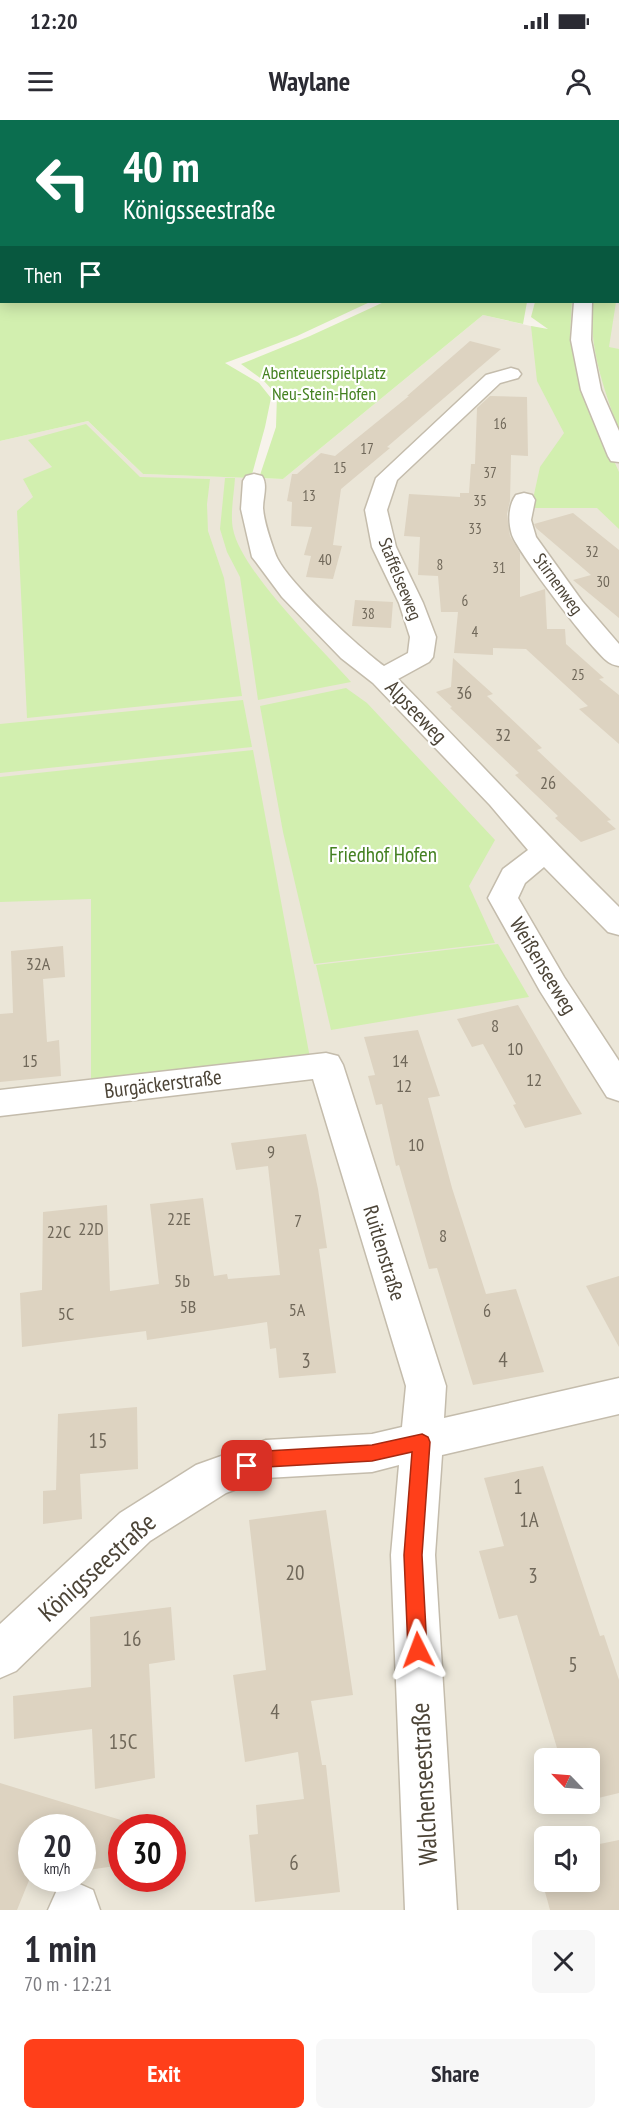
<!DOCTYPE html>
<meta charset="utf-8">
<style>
:root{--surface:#fff;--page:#f7f7f7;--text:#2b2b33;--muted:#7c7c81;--accent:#ff3f1a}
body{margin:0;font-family:"PT Sans Narrow",sans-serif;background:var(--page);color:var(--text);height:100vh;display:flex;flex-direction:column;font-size:22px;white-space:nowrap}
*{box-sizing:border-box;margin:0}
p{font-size:20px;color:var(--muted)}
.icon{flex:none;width:33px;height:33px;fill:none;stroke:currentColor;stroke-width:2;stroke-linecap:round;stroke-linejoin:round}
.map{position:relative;height:1790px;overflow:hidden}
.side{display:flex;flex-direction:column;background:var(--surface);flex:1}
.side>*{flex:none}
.top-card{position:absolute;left:0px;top:0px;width:620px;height:183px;box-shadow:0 3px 15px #0003;background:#0b6e4f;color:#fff;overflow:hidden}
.needle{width:39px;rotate:295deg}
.buttons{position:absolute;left:534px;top:1628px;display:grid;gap:12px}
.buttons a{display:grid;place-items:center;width:66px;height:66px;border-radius:9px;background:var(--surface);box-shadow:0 3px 15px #0003;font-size:30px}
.speed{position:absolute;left:18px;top:1694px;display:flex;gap:12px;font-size:30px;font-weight:700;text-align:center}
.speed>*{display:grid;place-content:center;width:78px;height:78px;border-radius:50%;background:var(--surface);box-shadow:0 3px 15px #0003;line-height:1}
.speed small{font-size:15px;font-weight:400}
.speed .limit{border:9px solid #d22;background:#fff;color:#111}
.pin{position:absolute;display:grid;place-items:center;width:51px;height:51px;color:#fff;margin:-26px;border-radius:12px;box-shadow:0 3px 9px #0006}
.me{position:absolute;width:66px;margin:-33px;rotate:357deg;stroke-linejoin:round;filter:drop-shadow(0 0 4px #0008)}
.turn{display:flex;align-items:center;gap:21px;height:126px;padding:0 24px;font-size:27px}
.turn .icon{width:78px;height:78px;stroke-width:2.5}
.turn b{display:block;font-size:42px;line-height:51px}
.then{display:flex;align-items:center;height:57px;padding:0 24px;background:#0003;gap:12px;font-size:22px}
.round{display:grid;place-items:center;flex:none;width:63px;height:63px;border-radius:9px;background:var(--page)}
.headline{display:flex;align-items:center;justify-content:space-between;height:102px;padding:0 24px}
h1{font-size:36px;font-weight:800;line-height:45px}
.cta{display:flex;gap:12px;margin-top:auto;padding:12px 24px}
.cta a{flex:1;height:69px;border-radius:9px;background:var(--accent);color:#fff;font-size:24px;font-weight:800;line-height:69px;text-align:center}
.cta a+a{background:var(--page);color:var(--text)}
.status{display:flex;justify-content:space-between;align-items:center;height:42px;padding:0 30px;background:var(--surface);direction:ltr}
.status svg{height:16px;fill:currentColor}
header{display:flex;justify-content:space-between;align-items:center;height:78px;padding:0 24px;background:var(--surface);font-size:27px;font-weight:800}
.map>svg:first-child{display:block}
.residential{fill:#ebe6d8;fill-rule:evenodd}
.green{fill:#d2efaf}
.building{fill:#ddd3c1}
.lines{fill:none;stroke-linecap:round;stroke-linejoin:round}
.minor-casing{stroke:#c4bcac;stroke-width:3}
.minor{fill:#fff;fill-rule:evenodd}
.route{fill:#ff3f1a;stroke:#a62911;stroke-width:1.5}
.labels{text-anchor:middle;stroke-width:4.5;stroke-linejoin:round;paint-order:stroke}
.far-number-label{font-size:15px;fill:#70685a}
.far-park-label{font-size:18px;fill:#448121;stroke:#fff}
.far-street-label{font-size:18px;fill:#4c4437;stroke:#fff}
.number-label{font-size:18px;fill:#70685a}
.street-label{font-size:21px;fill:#4c4437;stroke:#fff}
.park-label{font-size:21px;fill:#448121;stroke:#fff}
.near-number-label{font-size:21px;fill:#70685a}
.near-street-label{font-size:26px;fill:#4c4437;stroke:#fff}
</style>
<div class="status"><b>12:20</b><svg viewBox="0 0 49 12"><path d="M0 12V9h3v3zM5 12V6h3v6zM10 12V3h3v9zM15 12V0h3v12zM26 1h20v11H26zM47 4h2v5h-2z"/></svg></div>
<header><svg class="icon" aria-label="menu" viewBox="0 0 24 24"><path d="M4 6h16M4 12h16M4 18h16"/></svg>Waylane<svg class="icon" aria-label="person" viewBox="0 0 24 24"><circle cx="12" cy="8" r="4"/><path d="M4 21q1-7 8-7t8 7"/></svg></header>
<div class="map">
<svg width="619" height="1790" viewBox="0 0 619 1790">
<rect width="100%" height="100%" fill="#f7f3eb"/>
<path class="residential" d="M 619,81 L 619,1790 L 0,1790 L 0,321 L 88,301 L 143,354 L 283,359 L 483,195 L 569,215 L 572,182 L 618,182 ZM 544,1638 L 590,1638 L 590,1683 L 544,1683 ZM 32,1707 L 82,1707 L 82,1758 L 32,1758 ZM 122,1707 L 172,1707 L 172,1758 L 122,1758 ZM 544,1716 L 590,1716 L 590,1761 L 544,1761 Z"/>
<g class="green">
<polygon points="0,0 521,0 2,2 2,182 370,182 297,216 225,243 259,263 271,278 265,307 251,358 143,354 88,301 0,321"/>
<polygon points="384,182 527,182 523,204 483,195 283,359 259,358 276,307 277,275 263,260 241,244 310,216"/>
<polygon points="535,182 572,182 570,215 573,216 584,275 619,352 619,409 597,388 531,388 540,347 564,313 537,261 531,206 548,209 531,197"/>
<path d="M 593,182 L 616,182 L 609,227 L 619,229 L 619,311 C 604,269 588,226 593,182 Z"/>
<polygon points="86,304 140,357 210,359 207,384 208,411 224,458 242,576 27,598 17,391 33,377 23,359 52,347 28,320"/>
<path d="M 225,358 L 235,358 C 234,374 230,394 233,409 C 241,451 321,528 351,562 L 258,580 L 240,457 L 227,432 L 220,409 Z"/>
<polygon points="346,568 367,583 495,720 469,766 495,823 314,844 283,712 260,586"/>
<polygon points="243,580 252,627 0,653 0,604"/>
<polygon points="253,630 310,938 91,962 91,779 0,782 0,657"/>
<polygon points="498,824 529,877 331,910 316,845"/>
</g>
<g class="building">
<polygon points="470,221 501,229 387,327 390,328 341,369 333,425 342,426 333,459 306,457 311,436 304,435 312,407 291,406 292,382 287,381 292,354 297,354 321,333 335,336 409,276 407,276"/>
<polygon points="490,276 527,277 528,336 511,335 510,381 507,394 510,416 520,433 520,477 545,469 547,509 565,509 566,524 604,558 599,559 619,575 619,624 579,589 588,586 526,529 493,528 493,535 454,533 458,492 441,492 438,456 418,455 420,417 404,416 409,374 460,377 460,373 469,373 471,344 475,344 477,288"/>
<polygon points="573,393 619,430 619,498 573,460 591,455 536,408 534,404"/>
<polygon points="355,480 393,482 391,508 352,506"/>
<polygon points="453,538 493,574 487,576 542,628 537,630 611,700 607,701 616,709 581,722 555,698 558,696 515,655 519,653 450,588 452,587 436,572 451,567"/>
<polygon points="63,826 65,857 43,859 47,922 59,920 61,956 0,962 0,894 13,893 11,831"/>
<polygon points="518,885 568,971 582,994 525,1008 513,985 516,984 483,924 472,927 457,899"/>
<polygon points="418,910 440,976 428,978 452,1068 486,1174 516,1169 544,1252 473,1265 437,1148 429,1149 399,1045 396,1046 382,984 376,985 368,956 375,955 364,917"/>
<polygon points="306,1014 318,1069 327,1128 319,1129 336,1253 279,1258 276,1228 270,1229 267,1202 147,1220 146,1211 22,1227 20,1173 42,1170 43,1092 107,1085 110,1171 159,1164 150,1084 203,1078 214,1156 227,1154 228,1159 280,1155 268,1046 236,1050 231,1023"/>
<polygon points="619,1156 619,1227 586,1166"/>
<polygon points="137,1287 138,1349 80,1354 82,1399 43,1404 43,1371 56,1370 58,1294"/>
<polygon points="543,1346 600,1516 604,1515 619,1560 619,1673 590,1680 590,1638 560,1638 517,1495 499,1499 479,1431 504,1426 484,1358"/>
<polygon points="326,1390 353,1575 311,1581 322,1645 326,1645 340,1772 255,1782 249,1715 258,1714 256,1685 304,1679 298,1632 245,1642 233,1555 266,1550 249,1400"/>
<polygon points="171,1487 175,1540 149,1544 155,1658 95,1669 92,1609 14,1619 13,1576 91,1567 90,1497"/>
<polygon points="0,1663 124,1701 122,1707 122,1745 88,1750 86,1707 32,1707 32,1753 17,1790 0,1790"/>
<polygon points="619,1720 619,1790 550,1790 542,1761 590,1761 590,1726"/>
</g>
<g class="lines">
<defs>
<g id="minor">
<polygon points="618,89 619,89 618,101"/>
<polygon points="574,182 592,182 591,220 601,270 619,311 619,342 611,341 608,336 581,270 571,220"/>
<path d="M 511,248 L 518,250 L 521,254 L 518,258 L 500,263 L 397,360 L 387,390 L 396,427 L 423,483 L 436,517 L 433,537 L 429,542 L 398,559 C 472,634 544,713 619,787 L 619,815 L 608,812 L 544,747 L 525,763 L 518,778 L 564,857 L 619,941 L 619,981 L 607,977 L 540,871 L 488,778 L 503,749 L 528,730 L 490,685 L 373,563 L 341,538 L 282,477 L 256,442 L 252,437 L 241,389 L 243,361 L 246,356 L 254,354 L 262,356 C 268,365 263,377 263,388 C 264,402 270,419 275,433 C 283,459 360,528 384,546 L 408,533 L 410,517 L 399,483 L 372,427 L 365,390 L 376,358 L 486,255 Z"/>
<path d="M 524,373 L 532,375 L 535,380 L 531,400 L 536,417 L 582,481 L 619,524 L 619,546 C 616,545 613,545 610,543 C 596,536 518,432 512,415 C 508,402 508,386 516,375 Z"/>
<polygon points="326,933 338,936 343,945 446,1266 444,1298 619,1258 619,1294 442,1335 435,1435 457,1790 405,1790 391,1435 399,1345 372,1352 266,1358 226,1373 150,1421 16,1551 0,1558 0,1504 120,1393 196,1345 266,1320 372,1314 402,1307 406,1266 313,959 0,996 0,970"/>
<polygon points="75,1762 93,1770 100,1790 48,1790 57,1770"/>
</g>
</defs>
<use href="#minor" class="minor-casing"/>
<use href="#minor" class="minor"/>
</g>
<polygon class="route" points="422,1314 428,1317 430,1322 422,1435 427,1530 424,1536 418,1539 411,1536 408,1530 404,1435 412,1332 372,1341 266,1347 247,1354 241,1351 239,1346 241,1340 266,1331 372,1325"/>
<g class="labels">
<g class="far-number-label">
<text x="500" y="309">16</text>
<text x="367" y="334">17</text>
<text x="340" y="353">15</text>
<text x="490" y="358">37</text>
<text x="309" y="381">13</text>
<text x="480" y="386">35</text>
<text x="475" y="414">33</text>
<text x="592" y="437">32</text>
<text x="325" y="445">40</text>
<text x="440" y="450">8</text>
<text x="499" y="453">31</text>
<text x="603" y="467">30</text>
<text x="465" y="486">6</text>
<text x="368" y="499">38</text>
<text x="475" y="517">4</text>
<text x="578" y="560">25</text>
</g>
<g class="far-park-label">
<text x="324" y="259">Abenteuerspielplatz<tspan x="324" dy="21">Neu-Stein-Hofen</tspan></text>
</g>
<g class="far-street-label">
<text transform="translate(400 459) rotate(68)" y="6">Staffelseeweg</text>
<text transform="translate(558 464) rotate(54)" y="6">Stirnenweg</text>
</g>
<g class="number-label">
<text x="464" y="579">36</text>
<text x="503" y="621">32</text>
<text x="548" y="669">26</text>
<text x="38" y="850">32A</text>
<text x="495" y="912">8</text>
<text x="515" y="935">10</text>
<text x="30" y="947">15</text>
<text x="400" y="947">14</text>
<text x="534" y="966">12</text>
<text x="404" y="972">12</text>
<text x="416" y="1031">10</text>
<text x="271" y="1038">9</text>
<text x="179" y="1105">22E</text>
<text x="298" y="1107">7</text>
<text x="91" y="1115">22D</text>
<text x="59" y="1118">22C</text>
<text x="443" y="1122">8</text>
<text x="182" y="1167">5b</text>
<text x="188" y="1193">5B</text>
<text x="297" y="1196">5A</text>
<text x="487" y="1197">6</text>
<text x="66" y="1200">5C</text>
</g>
<g class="street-label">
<text transform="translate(416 592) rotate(46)" y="7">Alpseeweg</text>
<text transform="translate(543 846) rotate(59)" y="7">Weißenseeweg</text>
<text transform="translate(163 964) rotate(-7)" y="7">Burgäckerstraße</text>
<text transform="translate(384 1133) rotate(73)" y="7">Ruitlenstraße</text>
</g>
<g class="park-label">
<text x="383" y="742">Friedhof Hofen</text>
</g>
<g class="near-number-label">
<text x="503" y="1247">4</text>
<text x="306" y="1248">3</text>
<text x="98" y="1328">15</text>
<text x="518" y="1374">1</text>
<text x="529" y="1407">1A</text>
<text x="295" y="1460">20</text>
<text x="533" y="1463">3</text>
<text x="132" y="1526">16</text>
<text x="573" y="1552">5</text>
<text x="275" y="1599">4</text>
<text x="123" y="1629">15C</text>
<text x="294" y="1750">6</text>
</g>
<g class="near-street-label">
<text transform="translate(97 1447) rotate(-42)" y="9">Königsseestraße</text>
<text transform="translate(424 1664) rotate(-93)" y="9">Walchenseestraße</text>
</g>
</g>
</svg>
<div class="buttons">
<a><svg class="needle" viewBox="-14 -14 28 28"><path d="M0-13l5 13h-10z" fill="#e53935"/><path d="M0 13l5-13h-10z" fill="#7c7c81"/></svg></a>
<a><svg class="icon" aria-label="sound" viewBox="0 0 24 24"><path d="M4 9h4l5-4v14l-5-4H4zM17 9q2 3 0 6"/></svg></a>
</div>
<div class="speed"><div>20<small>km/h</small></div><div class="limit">30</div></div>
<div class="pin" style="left:247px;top:1346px;background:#d93025"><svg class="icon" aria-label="arrive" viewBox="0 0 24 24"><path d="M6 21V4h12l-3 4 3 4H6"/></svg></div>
<svg class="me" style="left:418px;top:1530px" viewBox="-20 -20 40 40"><path d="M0-17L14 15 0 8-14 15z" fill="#ff3f1a" stroke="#fff" stroke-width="4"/></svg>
<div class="top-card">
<div class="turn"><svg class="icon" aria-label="left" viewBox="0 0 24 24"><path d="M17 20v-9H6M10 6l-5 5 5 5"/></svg><div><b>40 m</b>Königsseestraße</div></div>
<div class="then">Then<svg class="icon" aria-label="arrive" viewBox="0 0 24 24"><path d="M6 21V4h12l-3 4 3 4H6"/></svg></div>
</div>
</div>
<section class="side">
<div class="headline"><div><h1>1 min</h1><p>70 m · 12:21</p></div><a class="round"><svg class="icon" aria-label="close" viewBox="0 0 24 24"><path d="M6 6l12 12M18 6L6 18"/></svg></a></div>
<div class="cta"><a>Exit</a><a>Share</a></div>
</section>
